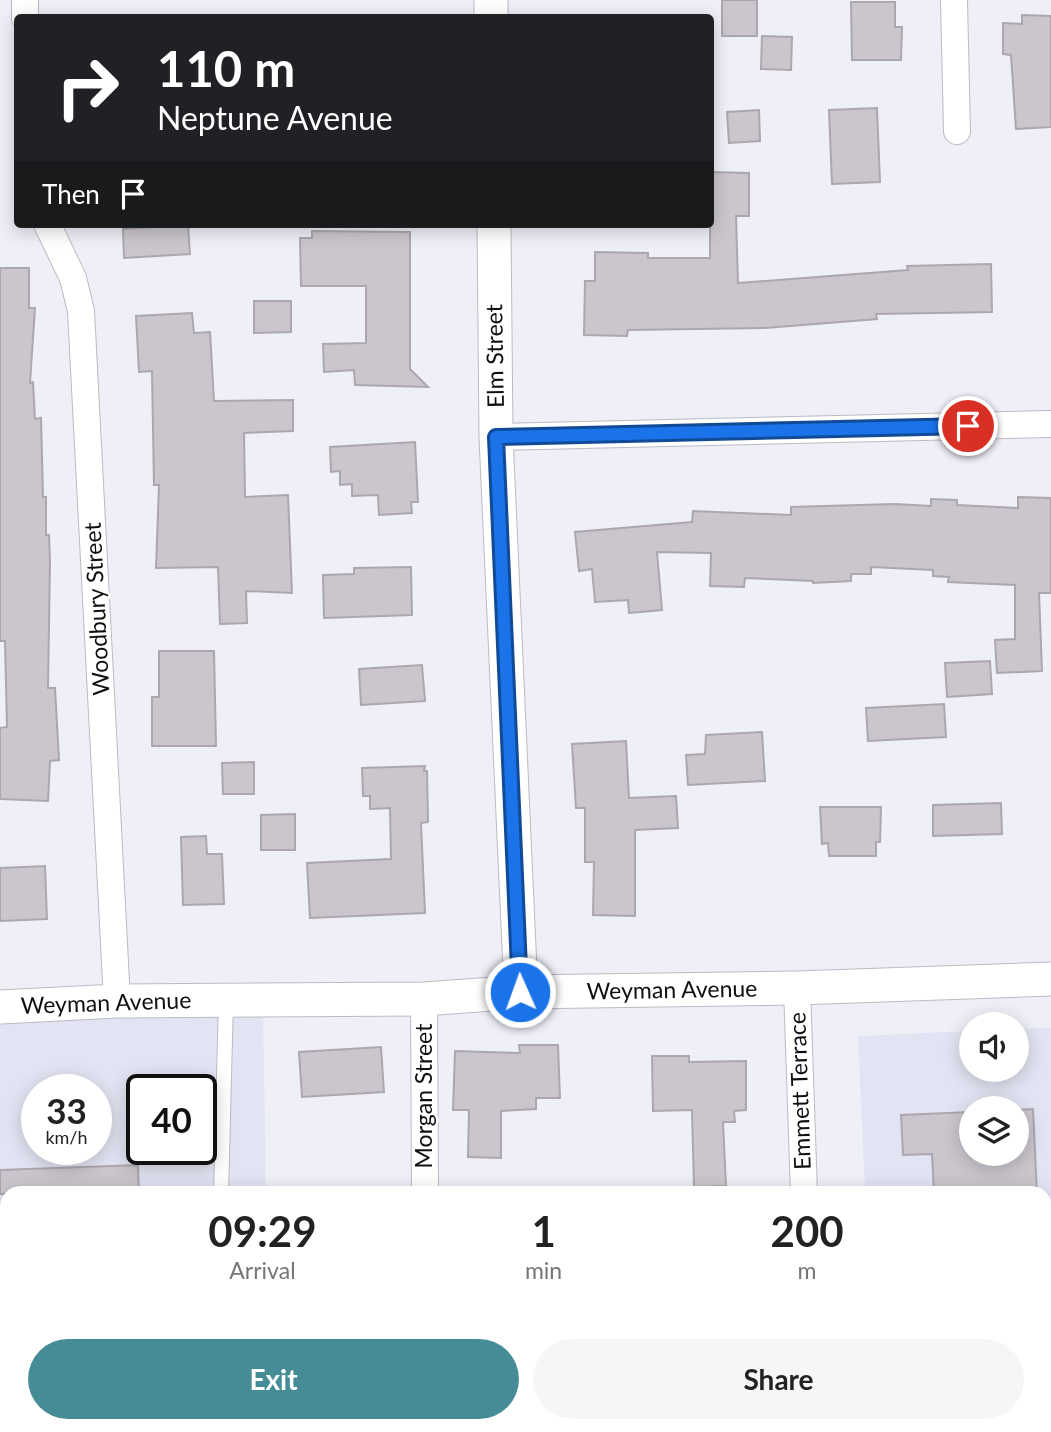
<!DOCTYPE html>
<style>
:root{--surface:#fff;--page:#f6f6f6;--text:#222;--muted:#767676;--accent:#468c97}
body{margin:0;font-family:Lato,sans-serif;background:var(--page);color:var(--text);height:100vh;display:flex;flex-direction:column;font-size:26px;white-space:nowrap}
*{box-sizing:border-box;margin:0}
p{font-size:23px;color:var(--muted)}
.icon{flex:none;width:38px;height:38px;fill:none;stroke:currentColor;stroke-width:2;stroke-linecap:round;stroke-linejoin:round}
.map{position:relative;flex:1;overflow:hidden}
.details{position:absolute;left:0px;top:1186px;width:1052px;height:247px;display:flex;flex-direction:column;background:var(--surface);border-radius:21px 21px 0 0;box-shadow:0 4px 18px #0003}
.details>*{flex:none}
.top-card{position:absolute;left:14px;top:14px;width:700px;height:214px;border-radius:7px;box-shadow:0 4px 18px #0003;background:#202124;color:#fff;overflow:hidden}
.tools{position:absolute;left:959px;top:1012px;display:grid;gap:14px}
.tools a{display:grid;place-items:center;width:70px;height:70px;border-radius:50%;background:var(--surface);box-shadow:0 4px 18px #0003;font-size:35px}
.speed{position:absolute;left:21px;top:1074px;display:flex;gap:14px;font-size:35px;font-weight:700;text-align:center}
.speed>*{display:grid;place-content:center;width:91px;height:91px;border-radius:50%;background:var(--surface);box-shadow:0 4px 18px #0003;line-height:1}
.speed small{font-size:18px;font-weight:400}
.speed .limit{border:4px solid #111;border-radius:10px;background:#fff;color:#111}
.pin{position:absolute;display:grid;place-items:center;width:60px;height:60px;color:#fff;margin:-30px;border:4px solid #fff;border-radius:50%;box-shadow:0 2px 7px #0007}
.me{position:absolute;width:77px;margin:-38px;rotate:358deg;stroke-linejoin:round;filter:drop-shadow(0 0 5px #0008)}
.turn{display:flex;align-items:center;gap:24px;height:147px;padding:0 28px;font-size:32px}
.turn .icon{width:91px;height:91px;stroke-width:2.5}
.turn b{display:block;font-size:49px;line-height:60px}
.then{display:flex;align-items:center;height:66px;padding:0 28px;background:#0003;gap:14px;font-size:26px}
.eta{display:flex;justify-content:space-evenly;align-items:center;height:119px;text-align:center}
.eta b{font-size:42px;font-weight:700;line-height:49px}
.primary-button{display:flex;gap:14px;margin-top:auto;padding:14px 28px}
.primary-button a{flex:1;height:80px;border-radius:42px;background:var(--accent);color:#fff;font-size:28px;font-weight:700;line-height:80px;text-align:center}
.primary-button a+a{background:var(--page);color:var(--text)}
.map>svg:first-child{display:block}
.built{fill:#e3e4f3;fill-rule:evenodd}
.building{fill:#cbc6ce;stroke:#aca7ae;stroke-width:2}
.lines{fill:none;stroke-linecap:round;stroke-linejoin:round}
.service-casing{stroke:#bbbbc4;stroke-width:16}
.minor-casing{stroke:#bbbbc4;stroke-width:28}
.tertiary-casing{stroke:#bbbbc4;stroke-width:35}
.service{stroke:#fff;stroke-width:14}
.minor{stroke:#fff;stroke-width:26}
.tertiary{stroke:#fff;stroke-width:33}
.route-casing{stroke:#114b97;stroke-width:18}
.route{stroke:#1a73e8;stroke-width:12}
.labels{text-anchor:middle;stroke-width:5;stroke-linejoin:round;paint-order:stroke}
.street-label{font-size:23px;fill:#0f0f12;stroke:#fff}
</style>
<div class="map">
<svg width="1051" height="1432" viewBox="0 0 1051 1432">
<rect width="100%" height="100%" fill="#eeeff7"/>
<g class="built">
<path d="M 263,1005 L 266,1193 L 7,1194 L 7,1426 L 270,1426 L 270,1432 L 0,1432 L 0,1014 ZM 37,1090 L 96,1090 L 96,1150 L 37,1150 ZM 142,1090 L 201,1090 L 201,1150 L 142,1150 Z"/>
<path d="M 1051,1028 L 1051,1432 L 876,1432 L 876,1426 L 1045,1426 L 1045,1194 L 865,1193 L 858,1036 L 971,1031 L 971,1069 L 1017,1069 L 1017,1029 ZM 971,1108 L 1017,1108 L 1017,1153 L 971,1153 Z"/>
</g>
<g class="building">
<rect x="722" y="0" width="35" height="36"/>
<polygon points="851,2 895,2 895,27 902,27 901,60 852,60"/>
<polygon points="1022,15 1051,16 1051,127 1016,129 1011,55 1003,54 1003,23 1022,24"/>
<polygon points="762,36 792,37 791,70 761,69"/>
<polygon points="877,108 880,182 832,184 829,110"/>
<polygon points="759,110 760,141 729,143 727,112"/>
<polygon points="710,172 749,173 749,216 736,216 738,283 908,270 907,266 991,264 992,312 876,314 877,319 765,328 628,330 627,336 584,335 585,281 595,281 595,252 648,253 648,258 710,258"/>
<polygon points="188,225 190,254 124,258 123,229"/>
<polygon points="312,231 410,232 410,369 428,387 355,385 354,370 324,372 323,344 366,343 366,286 301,286 300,238 312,238"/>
<polygon points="0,268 29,268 29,308 35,308 30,383 33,382 35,419 41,418 43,497 46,497 46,535 49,535 50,561 48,688 55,688 59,760 50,761 48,801 0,799 0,728 7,727 5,641 0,641"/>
<polygon points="254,301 291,301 291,332 254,333"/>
<polygon points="192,313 194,333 210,332 214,401 293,400 293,431 244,433 245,497 288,495 292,593 246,591 247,623 220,624 218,567 156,568 159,485 154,485 152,371 139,372 136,316"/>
<polygon points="415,442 418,502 411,502 412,513 379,515 378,495 352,496 352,484 340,485 340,471 331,472 330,447"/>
<polygon points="1018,497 1051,498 1051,593 1039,593 1042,671 997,673 995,640 1015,639 1015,585 948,582 949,577 933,576 933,570 871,567 871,574 851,574 851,581 813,583 813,581 745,578 744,587 710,586 711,553 657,552 662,610 629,613 628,600 595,602 592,569 579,571 575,532 692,522 693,511 791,515 791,507 895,504 931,506 931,499 957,500 957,505 1018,508"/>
<polygon points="411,567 412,615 324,618 323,575 354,574 354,568"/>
<polygon points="159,651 214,651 216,746 152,746 152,697 159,697"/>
<polygon points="990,661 992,694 947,697 945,663"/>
<polygon points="422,665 425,701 361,705 359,669"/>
<polygon points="944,704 946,737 868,741 866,708"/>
<polygon points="762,732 765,781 688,785 686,755 705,754 706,735"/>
<polygon points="626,741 629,798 676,796 678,828 635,830 635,916 593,915 594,862 585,862 585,808 576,808 572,744"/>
<polygon points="254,762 254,794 223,794 222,763"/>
<polygon points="425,766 424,771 427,771 428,822 421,823 425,913 310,918 307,863 391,859 390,808 370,809 370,796 363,796 362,768"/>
<polygon points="1001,803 1002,834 933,836 933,805"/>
<polygon points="820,807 881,807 880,842 876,842 876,856 829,856 828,843 822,844"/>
<polygon points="295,814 295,850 261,850 261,815"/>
<polygon points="206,836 207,854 222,854 224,904 183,905 181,837"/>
<polygon points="45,866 47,919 0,921 0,868"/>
<polygon points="519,1045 558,1045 560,1098 536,1098 536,1109 501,1111 501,1158 468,1157 469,1110 453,1110 455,1051 520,1053"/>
<polygon points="381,1047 384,1092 302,1097 299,1052"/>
<polygon points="652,1056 689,1056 689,1062 746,1061 746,1110 734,1111 735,1122 723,1122 726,1186 694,1187 692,1110 653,1111"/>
<polygon points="1033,1109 1037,1194 934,1194 932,1154 903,1155 901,1115 971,1112 971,1153 1017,1153 1017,1110"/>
<polygon points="138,1165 139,1194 0,1194 0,1170"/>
</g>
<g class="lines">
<defs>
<g id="service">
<polyline points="221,1194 226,1000"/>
<polyline points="215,1432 215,1426"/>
</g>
<g id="minor">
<polyline points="25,0 25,18"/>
<polyline points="954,0 957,131"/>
<polyline points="47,224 73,278 81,311 117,1001"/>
<polyline points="496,437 1051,424"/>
<polyline points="797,988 804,1194"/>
<polyline points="424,999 425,1194"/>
<polyline points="428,1426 428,1432"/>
<polyline points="812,1426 812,1432"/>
</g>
<g id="tertiary">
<polyline points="491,0 491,18"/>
<polyline points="494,224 496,437 521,992"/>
<polyline points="0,1007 117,1001 424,999 521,992 797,988 1051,979"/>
</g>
</defs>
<use href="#service" class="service-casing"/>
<use href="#minor" class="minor-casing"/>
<use href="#tertiary" class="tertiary-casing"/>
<use href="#service" class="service"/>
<use href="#minor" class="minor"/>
<use href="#tertiary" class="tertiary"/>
</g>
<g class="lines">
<defs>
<polyline id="route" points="520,992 496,437 968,426"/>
</defs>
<use href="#route" class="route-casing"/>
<use href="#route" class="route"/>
</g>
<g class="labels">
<g class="street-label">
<text transform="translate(495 356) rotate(-91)" y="8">Elm Street</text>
<text transform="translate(97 609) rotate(-93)" y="8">Woodbury Street</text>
<text transform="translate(672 990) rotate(-1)" y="8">Weyman Avenue</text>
<text transform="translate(106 1003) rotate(-2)" y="8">Weyman Avenue</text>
<text transform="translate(800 1091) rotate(-92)" y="8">Emmett Terrace</text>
<text transform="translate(424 1096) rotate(-90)" y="8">Morgan Street</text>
</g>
</g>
</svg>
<div class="tools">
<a><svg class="icon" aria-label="sound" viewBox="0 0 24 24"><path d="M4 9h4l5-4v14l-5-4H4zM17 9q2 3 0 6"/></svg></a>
<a><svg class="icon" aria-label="layers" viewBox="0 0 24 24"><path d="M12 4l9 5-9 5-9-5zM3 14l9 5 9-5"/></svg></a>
</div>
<div class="speed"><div>33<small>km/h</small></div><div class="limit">40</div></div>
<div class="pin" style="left:968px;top:426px;background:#d93025"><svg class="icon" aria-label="arrive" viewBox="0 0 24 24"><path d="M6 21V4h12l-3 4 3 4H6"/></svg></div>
<svg class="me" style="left:520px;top:992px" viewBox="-20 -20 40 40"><circle r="17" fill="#1a73e8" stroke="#fff" stroke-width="3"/><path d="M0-11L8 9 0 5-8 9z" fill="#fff"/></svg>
<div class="top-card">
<div class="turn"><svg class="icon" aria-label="right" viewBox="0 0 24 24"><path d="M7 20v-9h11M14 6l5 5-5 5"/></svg><div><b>110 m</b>Neptune Avenue</div></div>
<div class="then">Then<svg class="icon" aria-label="arrive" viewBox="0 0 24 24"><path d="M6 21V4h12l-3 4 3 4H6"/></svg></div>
</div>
<section class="details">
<div class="eta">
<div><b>09:29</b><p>Arrival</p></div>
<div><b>1</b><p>min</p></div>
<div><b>200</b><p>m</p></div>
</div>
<div class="primary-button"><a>Exit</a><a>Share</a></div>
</section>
</div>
